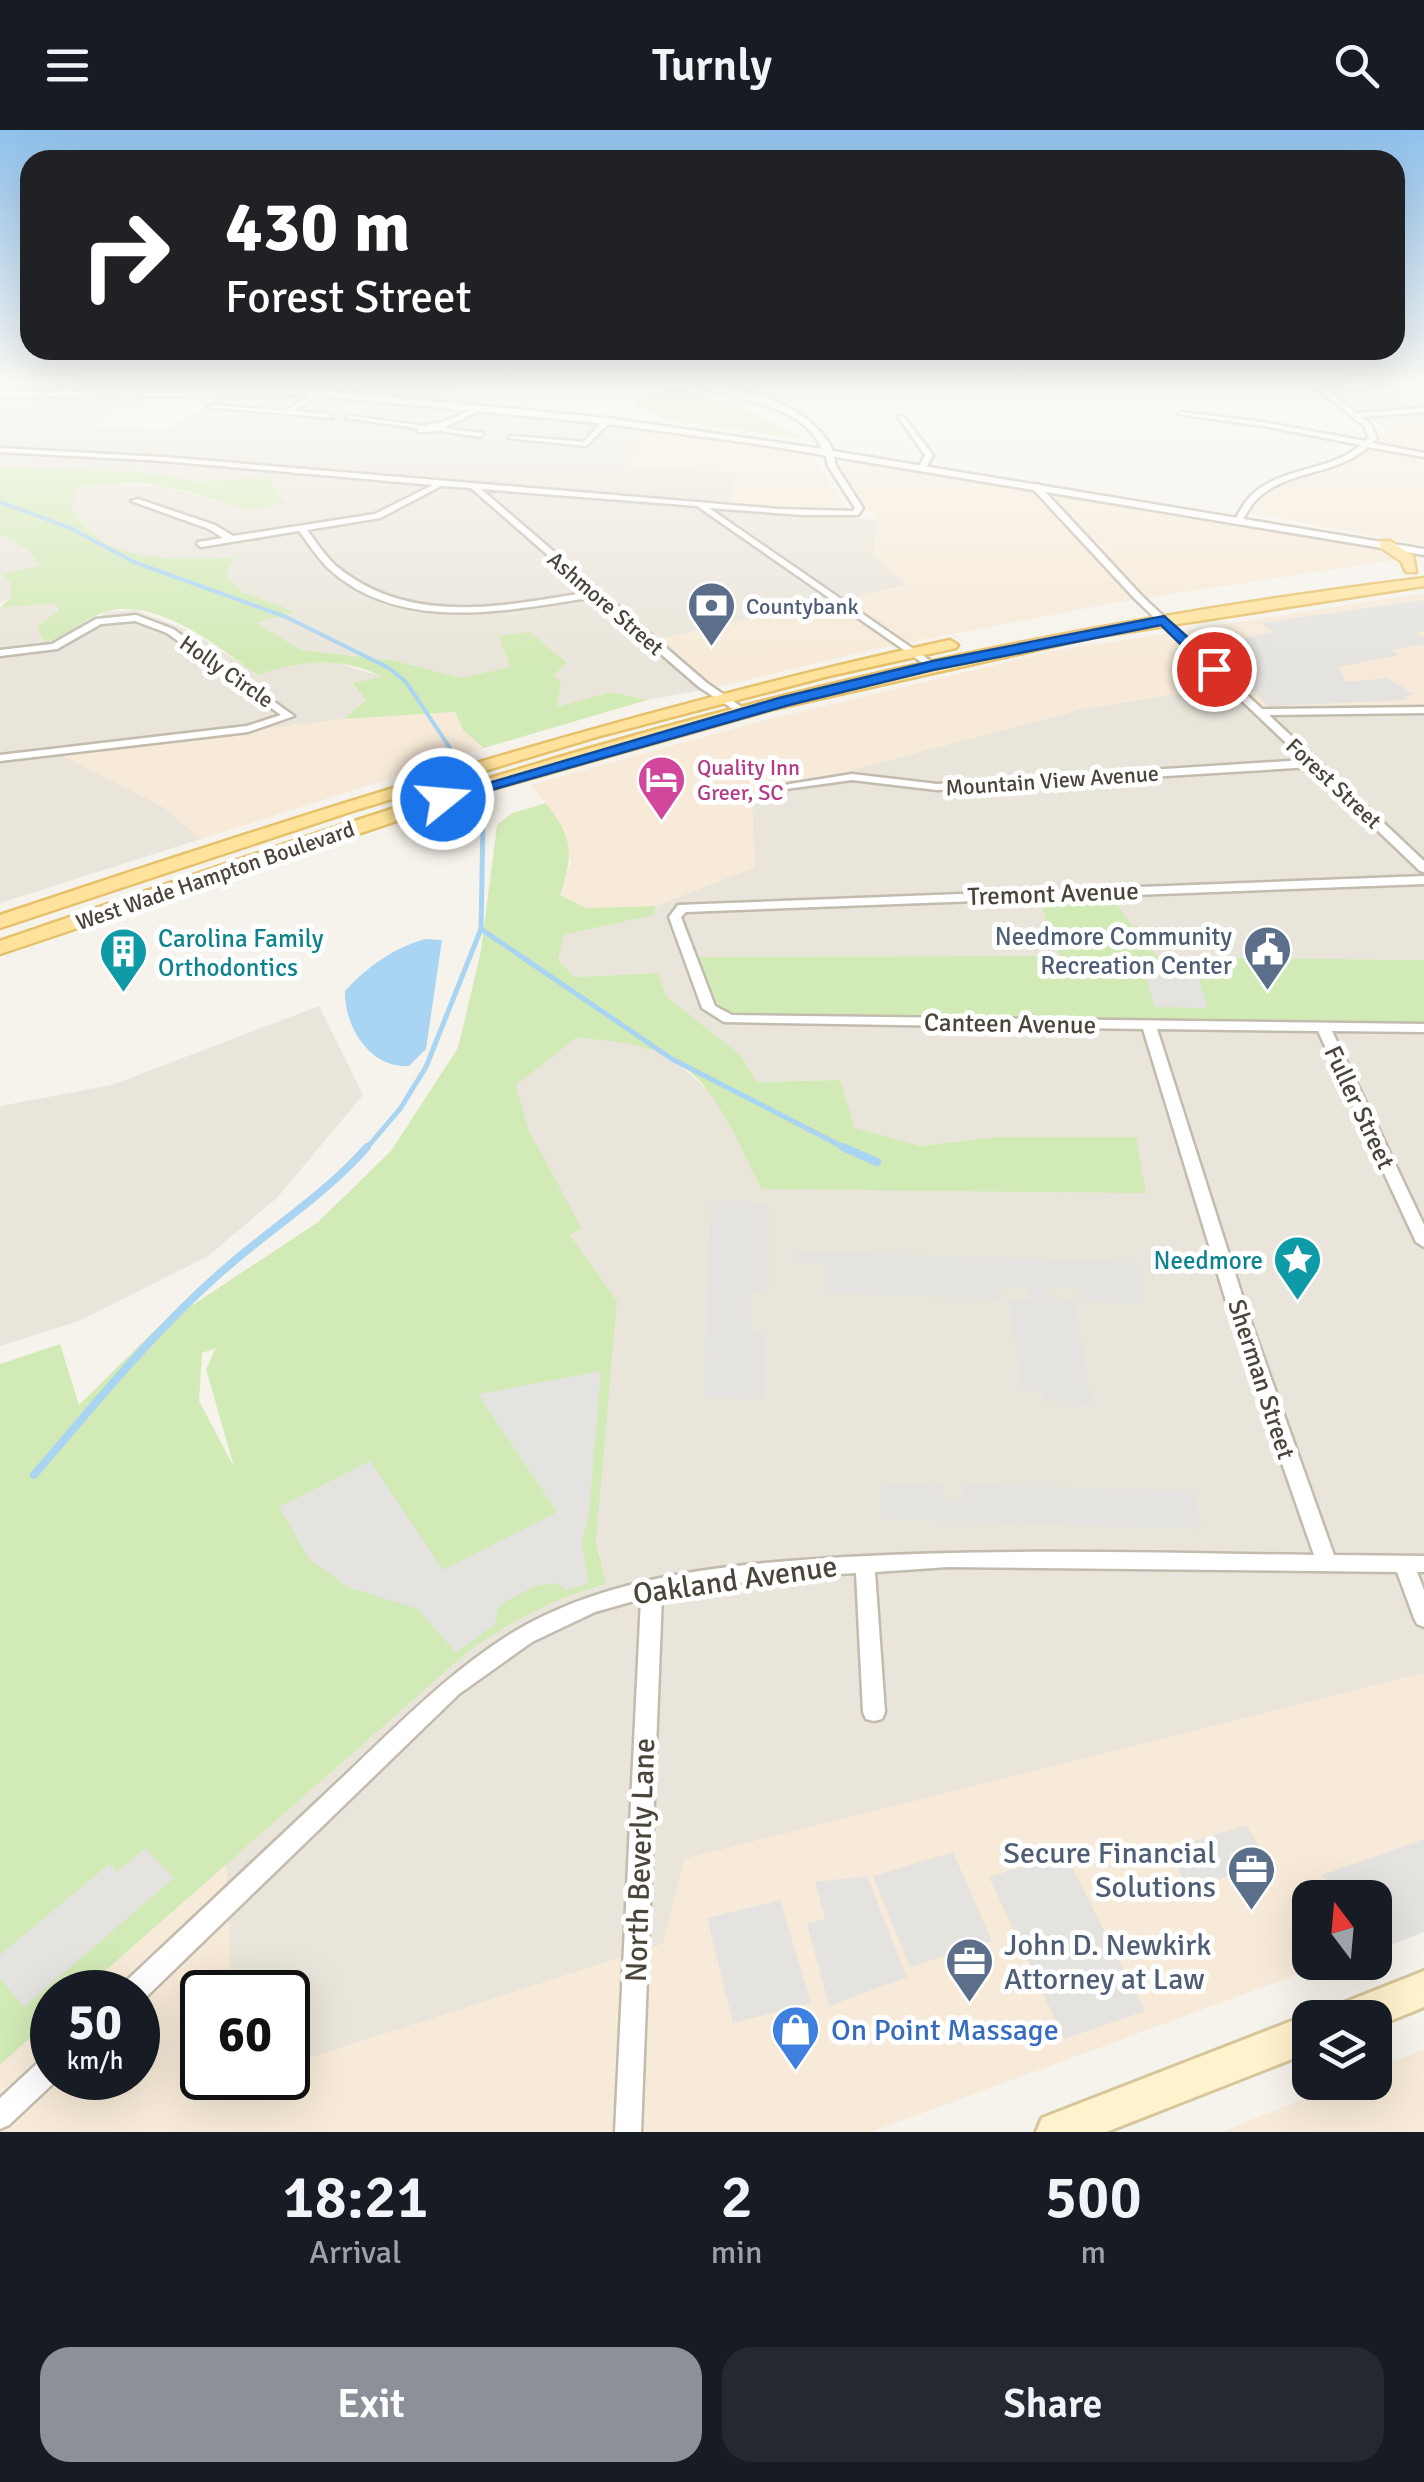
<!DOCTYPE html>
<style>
:root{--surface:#171b24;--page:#242831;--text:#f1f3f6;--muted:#9ea1a6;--accent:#8c9099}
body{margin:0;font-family:Signika,sans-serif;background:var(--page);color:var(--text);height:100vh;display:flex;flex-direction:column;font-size:38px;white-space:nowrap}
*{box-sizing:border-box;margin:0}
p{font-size:32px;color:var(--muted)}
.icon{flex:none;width:55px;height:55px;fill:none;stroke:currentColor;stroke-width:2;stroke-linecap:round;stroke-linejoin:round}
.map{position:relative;height:2002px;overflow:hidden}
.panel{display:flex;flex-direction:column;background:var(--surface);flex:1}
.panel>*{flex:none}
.top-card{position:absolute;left:20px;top:20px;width:1385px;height:210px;border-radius:30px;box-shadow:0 10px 40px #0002;background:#202124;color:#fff;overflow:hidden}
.needle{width:65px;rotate:344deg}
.tools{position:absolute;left:1292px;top:1750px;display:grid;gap:20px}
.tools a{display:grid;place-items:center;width:100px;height:100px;border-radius:20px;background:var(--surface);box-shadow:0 10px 40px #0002;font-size:50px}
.speed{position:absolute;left:30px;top:1840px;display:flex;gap:20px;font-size:50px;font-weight:700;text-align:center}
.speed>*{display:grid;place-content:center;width:130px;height:130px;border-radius:50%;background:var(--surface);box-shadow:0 10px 40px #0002;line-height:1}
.speed small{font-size:25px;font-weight:400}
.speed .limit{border:5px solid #111;border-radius:15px;background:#fff;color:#111}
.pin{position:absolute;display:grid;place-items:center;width:85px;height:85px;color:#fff;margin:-42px;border:5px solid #fff;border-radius:50%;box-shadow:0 2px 10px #0007}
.me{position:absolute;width:110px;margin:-55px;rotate:73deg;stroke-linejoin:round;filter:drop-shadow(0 0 8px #0008)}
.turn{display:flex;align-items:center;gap:35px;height:210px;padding:0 40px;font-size:45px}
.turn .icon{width:130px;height:130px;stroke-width:2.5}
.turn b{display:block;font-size:70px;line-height:85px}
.eta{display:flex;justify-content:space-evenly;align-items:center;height:170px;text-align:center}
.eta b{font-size:60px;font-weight:600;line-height:70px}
.button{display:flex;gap:20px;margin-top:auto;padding:20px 40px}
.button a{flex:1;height:115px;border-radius:30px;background:var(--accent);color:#fff;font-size:40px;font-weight:600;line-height:115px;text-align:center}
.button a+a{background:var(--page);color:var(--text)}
header{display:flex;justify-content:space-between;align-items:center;height:130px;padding:0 40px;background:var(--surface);font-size:45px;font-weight:600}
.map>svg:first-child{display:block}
.residential{fill:#eae5da}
.commercial{fill:#f7ead8}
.green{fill:#d2eab5;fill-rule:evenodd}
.parking{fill:#e5e3e0}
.water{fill:#a9d4f2}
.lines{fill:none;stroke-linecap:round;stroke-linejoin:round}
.stream-far2{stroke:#a9d4f2;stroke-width:4}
.stream-far1{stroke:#a9d4f2;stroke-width:5}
.stream{stroke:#a9d4f2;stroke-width:8}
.minor-casing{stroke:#c2bbae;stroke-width:5}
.tertiary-casing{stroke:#c2bbae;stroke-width:5}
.secondary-casing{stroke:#d6c79b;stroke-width:6}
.primary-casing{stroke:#e6c16a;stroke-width:5}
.minor{fill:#fff;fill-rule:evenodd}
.tertiary{fill:#fff;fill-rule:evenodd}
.secondary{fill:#fff3cd;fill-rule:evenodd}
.primary{fill:#ffe39c;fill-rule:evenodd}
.route{fill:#1a73e8;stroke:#114b97;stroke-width:2.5}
.labels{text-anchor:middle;stroke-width:10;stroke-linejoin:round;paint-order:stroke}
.far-street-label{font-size:22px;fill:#4b4439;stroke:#fff}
.far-service-label{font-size:22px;fill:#4e5e75;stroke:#fff;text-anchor:start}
.far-hotel-label{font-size:22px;fill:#b23c85;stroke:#fff;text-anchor:start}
.street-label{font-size:25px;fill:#4b4439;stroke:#fff}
.service-label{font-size:25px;fill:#4e5e75;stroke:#fff;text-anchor:end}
.culture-label{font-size:25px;fill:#0d838f;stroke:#fff;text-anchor:start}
.near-street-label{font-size:30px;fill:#4b4439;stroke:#fff}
.near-service-label{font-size:30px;fill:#4e5e75;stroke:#fff;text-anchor:end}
.near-shop-label{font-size:30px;fill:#366cbe;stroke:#fff;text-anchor:start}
</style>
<header><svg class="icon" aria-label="menu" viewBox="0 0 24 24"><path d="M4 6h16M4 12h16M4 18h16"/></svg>Turnly<svg class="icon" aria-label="search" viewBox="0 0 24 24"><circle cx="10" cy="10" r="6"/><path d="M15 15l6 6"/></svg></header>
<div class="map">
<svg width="1424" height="2002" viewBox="0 0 1424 2002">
<rect width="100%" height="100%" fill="#f6f3ec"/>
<g class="residential">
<polygon points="1327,254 1395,254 1371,258 1372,266 1424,260 1424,298 1387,301"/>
<polygon points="161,262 91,297 165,301 224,262 366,269 642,299 630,336 737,343 727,377 877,390 909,455 663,508 713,558 647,570 611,562 557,578 560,553 500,506 511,537 461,548 396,531 302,520 254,492 293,482 243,462 226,446 233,428 150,428 122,421 90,405 72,377 76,357 98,353 166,357 245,379 283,374 269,347 197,352 145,342 0,337 0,268"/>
<polygon points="0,404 29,420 41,437 1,445 11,453 11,467 0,473"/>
<polygon points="55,472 63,508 106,482 135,480 190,501 258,544 291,533 337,533 384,547 352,554 366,570 344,589 63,625 165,678 201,709 0,773 0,478"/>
<polygon points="1224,557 1250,580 1424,577 1424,830 1158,827 1110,768 1039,771 1061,826 696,827 1093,890 1424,895 1424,1543 685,1729 663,1814 288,1935 288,1862 231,1862 226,1734 470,1520 517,1488 564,1466 606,1454 515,1026 515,954 576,908 621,910 666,922 716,968 763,1059 997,1007 921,1016 854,998 840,950 756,952 739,924 666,866 657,843 575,847 558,830 564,805 652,785 656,776 755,737 751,658 843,642 1086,578"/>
<polygon points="319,876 363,965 277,1068 208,1126 79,1191 0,1216 0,976 112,955"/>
</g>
<g class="commercial">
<polygon points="174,254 467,254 442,272 336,262 172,259"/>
<polygon points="1424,298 1424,415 1249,383 1274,358 1359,328 1375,318 1387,301"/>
<polygon points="642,299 810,325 848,379 727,373 736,343 630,336"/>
<polygon points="849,332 1389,421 1402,429 1119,472 884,517 713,558 662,508 908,456 874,426 877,390 839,336"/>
<polygon points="1424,463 1424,577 1250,580 1224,557 1086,578 843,642 751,658 755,737 656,776 586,778 560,764 571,731 546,673 530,655 765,590 1053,521"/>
<polygon points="455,582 463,600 484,618 201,709 165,678 61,625 344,589"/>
<polygon points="1424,1543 1424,1797 1375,1768 1310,1768 1310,1832 1328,1833 871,2002 0,2002 0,1935 52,1888 52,1948 138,1948 138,1862 81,1862 226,1734 231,1862 202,1862 202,1948 235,1948 236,1952 288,1948 288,1935 663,1814 684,1729"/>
<polygon points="1424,1919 1424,2002 1222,2002 1342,1953 1375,1952 1375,1939"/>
</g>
<g class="green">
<polygon points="675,258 742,276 803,309 673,291 635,276 640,268"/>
<path d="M 0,337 L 145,342 L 197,352 L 269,347 L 284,374 L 245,379 L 186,361 L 138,352 L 76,357 L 72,377 C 102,438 176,428 234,428 L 226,446 L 243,462 L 295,482 L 256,493 L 302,520 L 396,531 L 461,548 L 510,537 L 499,506 L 530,502 L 567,533 L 553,545 L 561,553 L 557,577 L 611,562 L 647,570 L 484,618 L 463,600 L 455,582 L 344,589 L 366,570 L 352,553 L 382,547 C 344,526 298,530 258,545 C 218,517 160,469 108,481 C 85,487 69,507 44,512 L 37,497 L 58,481 L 55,473 L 0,478 L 11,467 L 11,453 L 0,444 L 40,436 L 29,420 L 0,404 Z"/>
<path d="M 546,673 C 573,709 574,722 560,765 L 586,778 L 656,776 L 653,785 L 564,805 L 558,830 L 575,847 L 658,843 L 666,866 L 739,924 L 757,952 L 840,950 L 855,998 L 921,1016 L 997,1007 L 1136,1007 L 1146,1063 L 762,1059 C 711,958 700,913 576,908 L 516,955 L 528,999 L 582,1099 L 569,1104 L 617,1171 L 596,1410 L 606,1454 C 554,1468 514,1490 470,1520 L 81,1862 L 52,1862 L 52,1888 L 0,1935 L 0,1234 L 60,1214 L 79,1275 L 155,1200 L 318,1092 L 391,1021 L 458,918 L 481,821 L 497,695 L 512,683 ZM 216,1218 L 206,1239 L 234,1337 L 199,1271 L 202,1223 Z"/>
<polygon points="1111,768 1158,827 1424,830 1424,895 729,885 721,880 695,827 1060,826 1039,771"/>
</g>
<g class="parking">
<polygon points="1424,470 1424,501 1416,503 1424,508 1424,514 1391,520 1399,525 1338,537 1346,552 1387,548 1414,564 1405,567 1410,570 1268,576 1222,526 1230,511 1272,502 1261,493"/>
<polygon points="1142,835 1194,835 1208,878 1155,877"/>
<polygon points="746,1070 769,1076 769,1159 752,1162 750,1194 750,1202 765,1205 765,1269 704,1267 711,1073"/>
<polygon points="796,1121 1132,1132 1143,1147 1144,1174 1083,1171 1077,1158 1052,1157 1046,1164 1058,1171 1074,1170 1092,1274 1069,1278 1067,1273 1045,1271 1040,1261 1023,1260 1009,1171 1029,1170 1030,1163 1024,1158 1005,1157 999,1169 825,1163 826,1134 797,1132"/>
<polygon points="601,1241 589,1383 582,1412 588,1453 568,1460 555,1453 535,1456 506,1471 498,1478 495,1494 456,1523 418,1479 348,1457 309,1429 279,1377 370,1331 443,1440 557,1382 478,1264"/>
<polygon points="880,1353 943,1355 945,1371 963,1371 962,1354 1193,1361 1202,1399 882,1389"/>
<polygon points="1246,1695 1270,1733 1189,1759 1167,1720"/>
<polygon points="1424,1709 1424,1802 1375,1821 1375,1768 1337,1767 1322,1745"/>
<polygon points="145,1718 174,1748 24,1877 0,1848 0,1825 109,1734 117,1742"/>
<polygon points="953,1722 992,1811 910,1837 873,1746"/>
<polygon points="1065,1723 1145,1881 1064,1909 989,1747"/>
<polygon points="867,1746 907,1847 829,1876 807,1793 825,1789 815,1752"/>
<polygon points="780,1770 811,1873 733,1893 707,1788"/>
</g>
<path class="water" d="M 425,809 L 442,810 L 426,919 L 409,936 C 370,939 344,896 345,861 C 368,836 392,819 425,809 Z"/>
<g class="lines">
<g class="stream-far2">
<polyline points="0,372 70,398 134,432 286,487 389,538 406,552 450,618"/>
<polyline points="483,694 484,686"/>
</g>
<g class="stream-far1">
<polyline points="481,799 672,929 849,1020"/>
<polyline points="365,1020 400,979 426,937 481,799 483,692"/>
</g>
<g class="stream">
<polyline points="843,1017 877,1032"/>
<path d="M 34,1345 C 96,1273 155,1199 227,1137 C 273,1097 327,1063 367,1017"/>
</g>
<defs>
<g id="minor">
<path d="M 1312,254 L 1320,254 L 1356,283 L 1424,278 L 1424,282 L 1361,287 L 1370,293 L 1377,308 L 1372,313 L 1424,323 L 1424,327 L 1368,317 C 1337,346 1285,339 1255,371 C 1250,377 1246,384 1242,391 L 1236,391 L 1235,389 C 1239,383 1243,375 1248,369 C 1277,336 1329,343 1361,315 L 1263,296 L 1178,284 L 1182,282 L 1263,292 L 1365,311 L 1369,308 L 1364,296 Z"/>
<polygon points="318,261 320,264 294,281 329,284 332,288 208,277 212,275 286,281"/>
<polygon points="482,276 484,279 445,297 448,299 483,303 480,307 441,301 419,302 416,298 346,288 350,286 425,296 433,293 438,294"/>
<polygon points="898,287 904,287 933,325 925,340 918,338 925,325"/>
<polygon points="604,289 611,291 586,316 508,308 512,306 584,312"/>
<path d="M 0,318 L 163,327 L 779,379 L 853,381 L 855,378 L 828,336 L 825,323 L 829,321 L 833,323 L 836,336 L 863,378 L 858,385 L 804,385 L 709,378 L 938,536 L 930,538 L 697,376 L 481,359 L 707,553 L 746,580 L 746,584 L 742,585 L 699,557 L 595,467 C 508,480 400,505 328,438 C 317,427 308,413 299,401 L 201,417 L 197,414 L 198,412 L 223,408 L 209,399 L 131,371 L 138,369 L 215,395 L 233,406 L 375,384 L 433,355 L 163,331 L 0,322 ZM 441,356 L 471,358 L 590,462 C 503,476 410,497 336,436 C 325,426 316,412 307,400 L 380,388 Z"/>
<polygon points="1032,354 1038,354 1142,466 1262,579 1424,577 1424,583 1269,585 1424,731 1424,742 1420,741 1311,637 937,660 852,650 786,659 786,655 790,654 852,644 937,654 1304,630 1136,470 1032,358"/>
<polygon points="136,485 173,499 294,586 248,602 0,631 0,625 247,596 281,585 167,503 135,491 101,494 57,519 0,526 0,520 52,514 96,489"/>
<path d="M 1424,746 L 1424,754 L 686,782 L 681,787 L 715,876 L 732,885 L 1424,894 L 1424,902 L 1332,901 L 1424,1095 L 1424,1117 L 1416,1112 L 1318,901 L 1157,899 L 1248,1184 L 1334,1425 L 1424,1426 L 1424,1442 L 1417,1442 L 1424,1460 L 1424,1497 L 1417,1494 L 1414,1488 L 1397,1442 L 948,1437 L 875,1442 L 885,1582 L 882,1589 L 874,1591 L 866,1589 L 863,1582 L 856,1443 L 770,1448 L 662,1465 L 641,2002 L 615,2002 L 641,1469 L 595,1482 L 532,1512 L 459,1564 L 142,1871 L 138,1872 L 138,1862 L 121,1862 L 124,1853 C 198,1784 271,1715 344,1646 C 399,1594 452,1539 517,1500 C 614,1443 736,1434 846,1427 C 1001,1418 1158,1423 1314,1425 L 1230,1184 L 1143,899 L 724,892 L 702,878 L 669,787 L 678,775 Z"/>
<polygon points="52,1924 52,1948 59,1948 9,1995 0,1999 0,1968 43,1928"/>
</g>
<path id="tertiary" d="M 696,254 C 742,254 813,276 833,321 L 1424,419 L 1424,425 L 757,314 L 607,294 L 309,265 L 0,267 L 0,261 L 309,259 L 607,288 L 822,319 C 802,272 735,272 696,254 Z"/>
<g id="secondary">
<polygon points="1424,1841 1424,1877 1375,1897 1375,1888 1333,1888 1338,1875"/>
<polygon points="1310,1884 1318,1888 1310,1888 1310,1922 1106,2002 1036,2002 1042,1988"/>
</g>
<g id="primary">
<polygon points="1380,411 1390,411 1413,426 1416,442 1406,442 1401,431 1380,417"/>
<path d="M 1424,448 L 1424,456 L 1093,507 L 773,579 L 489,660 L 0,824 L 0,811 C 217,737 433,661 654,600 C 907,530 1163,480 1424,448 Z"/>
<path d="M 950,510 L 958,515 L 956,518 L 829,546 L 596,607 L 359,679 L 0,798 L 0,785 C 314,680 627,580 950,510 Z"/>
</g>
</defs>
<use href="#minor" class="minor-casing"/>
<use href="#tertiary" class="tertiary-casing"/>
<use href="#secondary" class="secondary-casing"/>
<use href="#primary" class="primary-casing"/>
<use href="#minor" class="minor"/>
<use href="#tertiary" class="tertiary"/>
<use href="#secondary" class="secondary"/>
<use href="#primary" class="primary"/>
</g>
<linearGradient id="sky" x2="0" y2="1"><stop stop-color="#8fc1ec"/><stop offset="0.47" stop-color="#fbfaf6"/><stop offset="1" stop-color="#fbfaf6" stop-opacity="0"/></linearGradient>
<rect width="1424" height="535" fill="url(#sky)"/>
<polygon class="route" points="1164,486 1220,536 1220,542 1209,542 1161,495 933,540 789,575 449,672 434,669 779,568 933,531"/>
<defs>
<symbol id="bank-pin" viewBox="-11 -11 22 30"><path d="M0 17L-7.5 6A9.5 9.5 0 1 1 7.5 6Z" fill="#5c6f8a" stroke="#fff"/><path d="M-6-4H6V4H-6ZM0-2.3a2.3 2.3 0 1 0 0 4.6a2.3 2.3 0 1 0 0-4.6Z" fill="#fff"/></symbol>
<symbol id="hotel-pin" viewBox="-11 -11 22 30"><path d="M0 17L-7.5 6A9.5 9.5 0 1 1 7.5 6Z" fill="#d1479c" stroke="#fff"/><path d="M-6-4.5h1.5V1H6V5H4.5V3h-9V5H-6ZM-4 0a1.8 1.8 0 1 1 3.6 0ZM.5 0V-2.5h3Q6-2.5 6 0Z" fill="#fff"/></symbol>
<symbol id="civic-pin" viewBox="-11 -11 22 30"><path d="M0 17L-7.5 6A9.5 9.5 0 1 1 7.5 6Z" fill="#5c6f8a" stroke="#fff"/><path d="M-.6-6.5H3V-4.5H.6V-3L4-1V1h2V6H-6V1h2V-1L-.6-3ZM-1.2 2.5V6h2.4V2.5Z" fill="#fff"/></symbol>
<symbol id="building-pin" viewBox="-11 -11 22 30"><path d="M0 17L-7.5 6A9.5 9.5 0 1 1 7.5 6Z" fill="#0f9aa8" stroke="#fff"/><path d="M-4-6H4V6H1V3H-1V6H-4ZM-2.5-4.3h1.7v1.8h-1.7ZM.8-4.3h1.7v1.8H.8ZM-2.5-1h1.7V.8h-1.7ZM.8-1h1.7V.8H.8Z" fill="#fff"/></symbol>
<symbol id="sight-pin" viewBox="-11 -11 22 30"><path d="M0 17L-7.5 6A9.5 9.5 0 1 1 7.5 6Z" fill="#0f9aa8" stroke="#fff"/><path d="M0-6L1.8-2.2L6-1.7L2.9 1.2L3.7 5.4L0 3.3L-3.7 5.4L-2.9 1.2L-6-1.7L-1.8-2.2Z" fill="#fff"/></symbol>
<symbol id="office-pin" viewBox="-11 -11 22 30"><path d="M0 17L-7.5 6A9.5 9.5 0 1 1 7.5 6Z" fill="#5c6f8a" stroke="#fff"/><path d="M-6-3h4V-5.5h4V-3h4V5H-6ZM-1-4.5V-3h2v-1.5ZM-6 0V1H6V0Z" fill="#fff"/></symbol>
<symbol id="shop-pin" viewBox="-11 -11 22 30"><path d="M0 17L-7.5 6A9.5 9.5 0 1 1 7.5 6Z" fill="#3f7fe0" stroke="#fff"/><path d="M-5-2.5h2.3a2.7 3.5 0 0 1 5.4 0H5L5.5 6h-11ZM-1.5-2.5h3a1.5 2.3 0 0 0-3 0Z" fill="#fff"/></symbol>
</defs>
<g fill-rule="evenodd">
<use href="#bank-pin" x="684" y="448" width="55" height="75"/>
<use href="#hotel-pin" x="634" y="622" width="55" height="75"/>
<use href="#civic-pin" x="1240" y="792" width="55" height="75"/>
<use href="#building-pin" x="96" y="794" width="55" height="75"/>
<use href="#sight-pin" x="1270" y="1102" width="55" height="75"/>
<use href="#office-pin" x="1224" y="1712" width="55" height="75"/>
<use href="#office-pin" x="942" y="1804" width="55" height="75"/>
<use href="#shop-pin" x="768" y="1872" width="55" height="75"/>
</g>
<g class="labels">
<g class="far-street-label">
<text transform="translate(606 473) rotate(41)" y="8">Ashmore Street</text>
<text transform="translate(227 541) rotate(35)" y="8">Holly Circle</text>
<text transform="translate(1052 650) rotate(-4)" y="8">Mountain View Avenue</text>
<text transform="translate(1334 653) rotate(43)" y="8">Forest Street</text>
<text transform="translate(215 745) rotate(-19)" y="8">West Wade Hampton Boulevard</text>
</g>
<g class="far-service-label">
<text x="746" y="484">Countybank</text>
</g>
<g class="far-hotel-label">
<text x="697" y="645">Quality Inn<tspan x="697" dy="25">Greer, SC</tspan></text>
</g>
<g class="street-label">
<text transform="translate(1053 763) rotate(-2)" y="9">Tremont Avenue</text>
<text transform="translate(1010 893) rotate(1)" y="9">Canteen Avenue</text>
<text transform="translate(1360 977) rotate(65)" y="9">Fuller Street</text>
<text transform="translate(1262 1249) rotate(72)" y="9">Sherman Street</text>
</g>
<g class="service-label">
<text x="1232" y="815">Needmore Community<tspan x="1232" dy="29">Recreation Center</tspan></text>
</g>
<g class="culture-label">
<text x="158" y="817">Carolina Family<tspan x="158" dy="29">Orthodontics</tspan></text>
<text x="1263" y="1139" text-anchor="end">Needmore</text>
</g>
<g class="near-street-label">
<text transform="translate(735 1450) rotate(-8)" y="10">Oakland Avenue</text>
<text transform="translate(640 1730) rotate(-88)" y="10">North Beverly Lane</text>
</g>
<g class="near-service-label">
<text x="1216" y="1733">Secure Financial<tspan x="1216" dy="34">Solutions</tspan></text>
<text x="1004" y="1825" text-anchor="start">John D. Newkirk<tspan x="1004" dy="34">Attorney at Law</tspan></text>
</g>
<g class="near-shop-label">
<text x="831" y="1910">On Point Massage</text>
</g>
</g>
</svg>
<div class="tools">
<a><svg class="needle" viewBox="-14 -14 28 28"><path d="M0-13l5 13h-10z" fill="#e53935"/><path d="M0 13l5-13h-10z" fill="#9ea1a6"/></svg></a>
<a><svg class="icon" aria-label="layers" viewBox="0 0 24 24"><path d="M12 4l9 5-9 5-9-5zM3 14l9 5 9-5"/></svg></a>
</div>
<div class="speed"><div>50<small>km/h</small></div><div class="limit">60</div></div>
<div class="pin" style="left:1214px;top:539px;background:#d93025"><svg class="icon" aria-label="arrive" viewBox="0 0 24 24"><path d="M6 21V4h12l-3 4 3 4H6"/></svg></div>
<svg class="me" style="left:443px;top:669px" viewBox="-20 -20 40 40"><circle r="17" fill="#1a73e8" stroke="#fff" stroke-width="3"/><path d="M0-11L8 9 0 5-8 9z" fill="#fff"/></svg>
<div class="top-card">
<div class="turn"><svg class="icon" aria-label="right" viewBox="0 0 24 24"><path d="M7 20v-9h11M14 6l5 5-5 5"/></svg><div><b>430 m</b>Forest Street</div></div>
</div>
</div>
<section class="panel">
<div class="eta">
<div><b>18:21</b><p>Arrival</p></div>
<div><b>2</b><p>min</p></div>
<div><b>500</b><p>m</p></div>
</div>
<div class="button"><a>Exit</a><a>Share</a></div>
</section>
